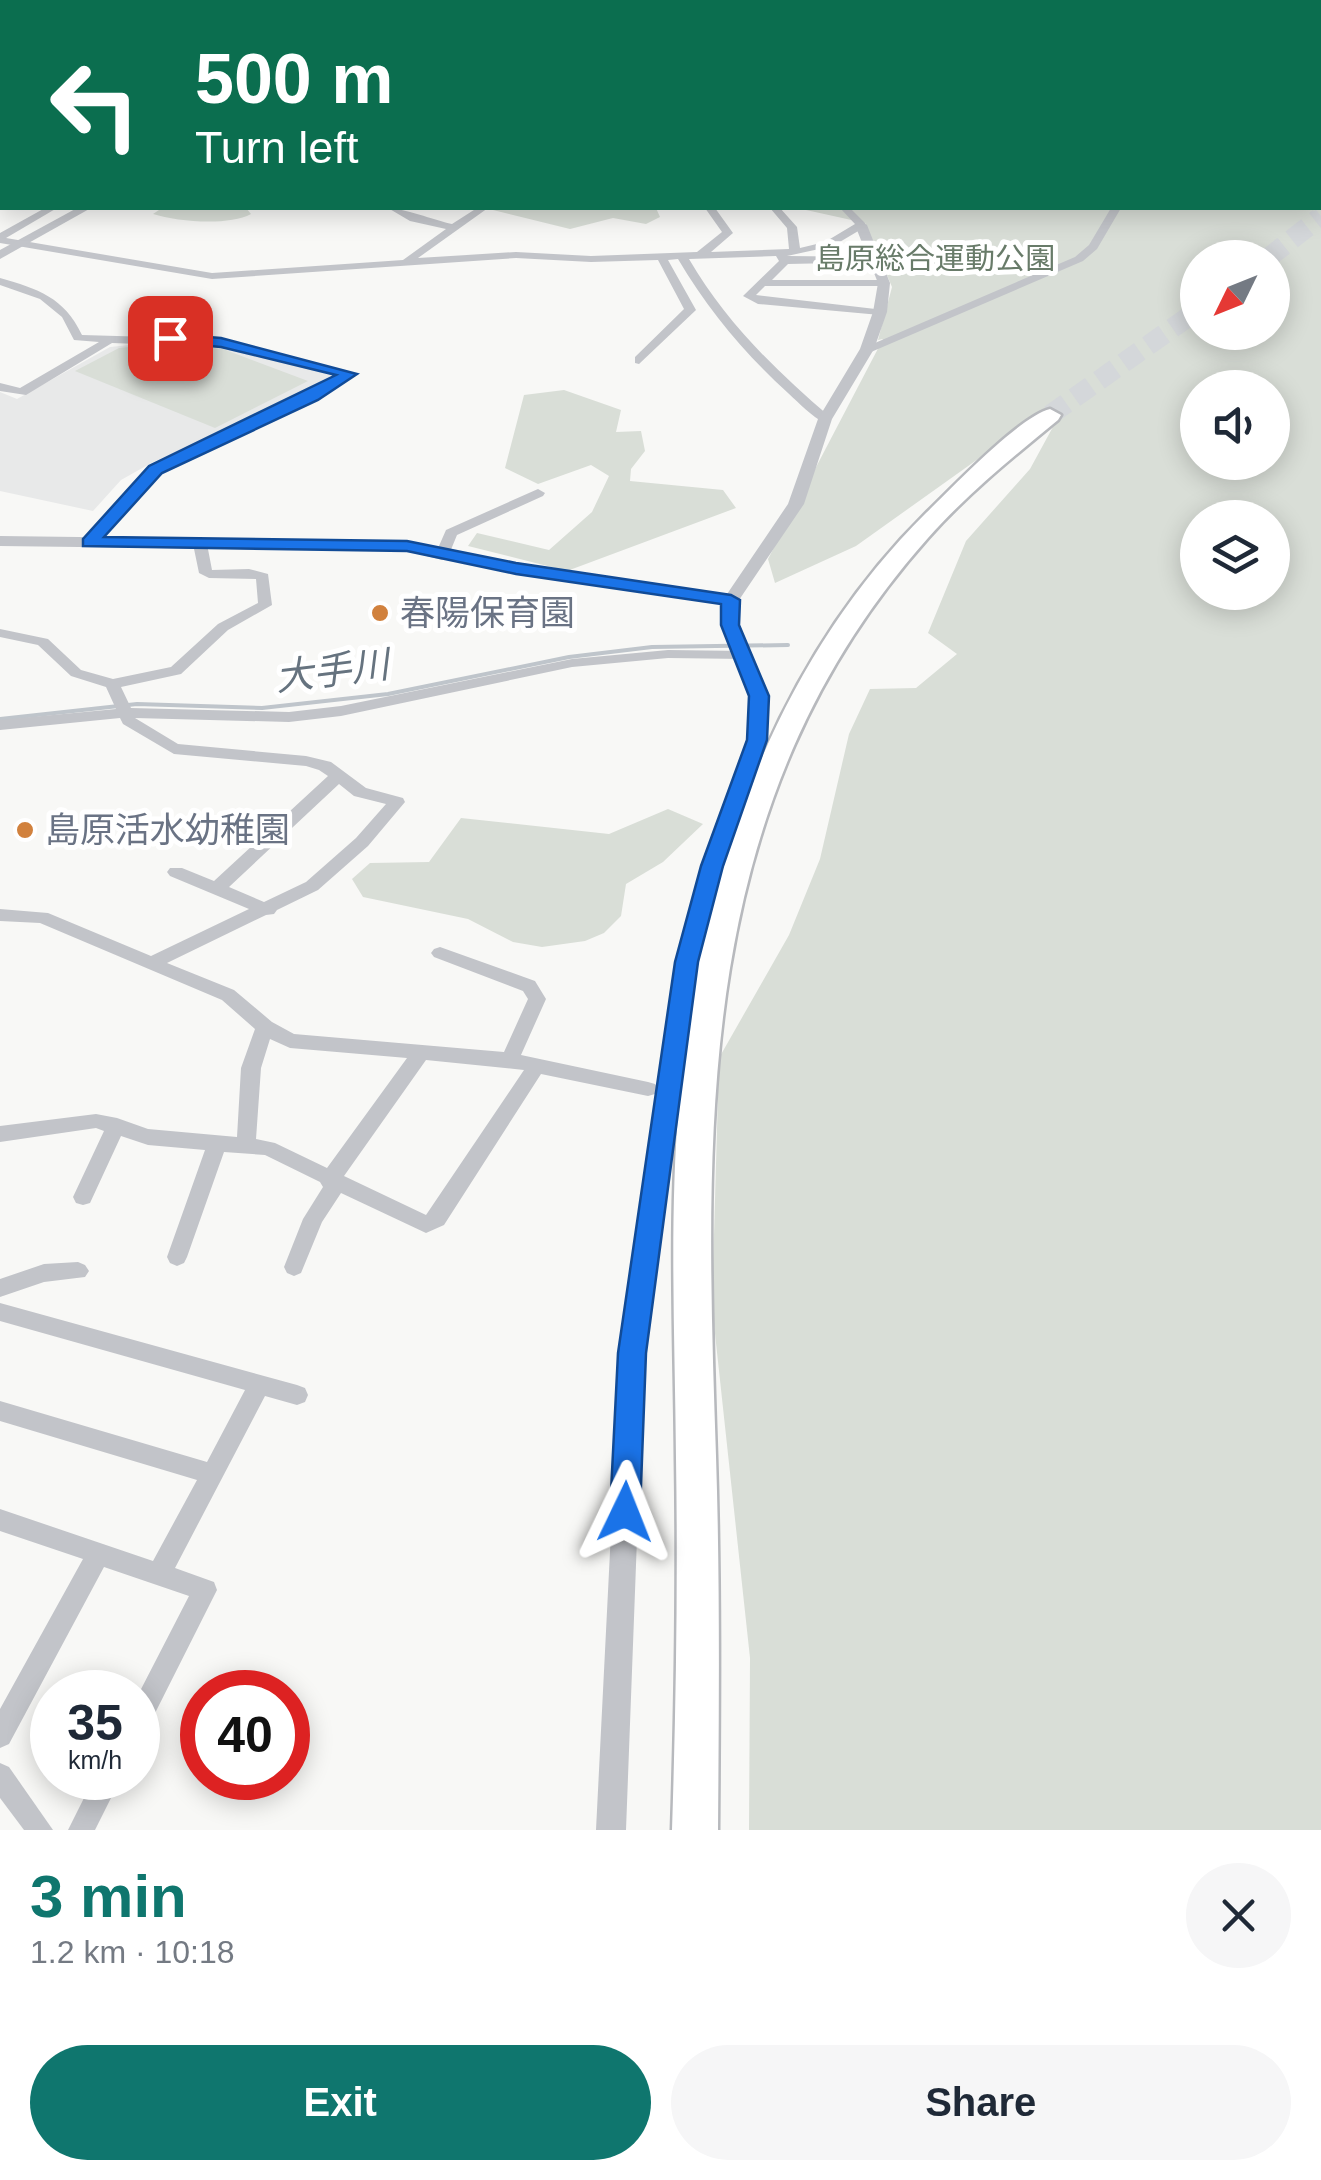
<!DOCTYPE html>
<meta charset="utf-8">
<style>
:root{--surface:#fff;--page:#f6f6f7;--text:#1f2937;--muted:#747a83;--accent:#0f766e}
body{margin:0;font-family:Arial,"Noto Sans JP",sans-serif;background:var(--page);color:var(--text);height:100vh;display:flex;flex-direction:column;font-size:38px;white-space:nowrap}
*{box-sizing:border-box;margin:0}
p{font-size:32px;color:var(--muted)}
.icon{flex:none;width:55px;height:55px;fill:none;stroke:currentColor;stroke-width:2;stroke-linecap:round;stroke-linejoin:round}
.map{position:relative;height:1830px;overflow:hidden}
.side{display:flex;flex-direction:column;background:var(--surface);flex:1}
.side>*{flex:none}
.top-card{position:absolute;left:0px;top:0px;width:1322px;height:210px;box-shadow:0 5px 25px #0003;background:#0b6e4f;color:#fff;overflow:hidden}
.needle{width:65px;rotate:227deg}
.fabs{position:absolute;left:1180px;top:240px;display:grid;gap:20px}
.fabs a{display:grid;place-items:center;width:110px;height:110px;border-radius:50%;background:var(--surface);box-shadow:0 5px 25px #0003;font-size:50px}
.speed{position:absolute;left:30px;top:1670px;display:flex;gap:20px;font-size:50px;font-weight:700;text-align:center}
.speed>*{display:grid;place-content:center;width:130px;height:130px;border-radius:50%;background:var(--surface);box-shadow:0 5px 25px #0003;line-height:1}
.speed small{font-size:25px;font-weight:400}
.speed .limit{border:15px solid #d22;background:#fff;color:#111}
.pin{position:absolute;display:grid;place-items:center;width:85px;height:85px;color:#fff;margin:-42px;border-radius:20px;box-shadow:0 5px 15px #0006}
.me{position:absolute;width:110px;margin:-55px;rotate:2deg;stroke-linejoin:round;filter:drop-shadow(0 0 8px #0008)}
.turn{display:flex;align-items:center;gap:35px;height:210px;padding:0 30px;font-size:45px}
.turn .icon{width:130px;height:130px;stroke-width:2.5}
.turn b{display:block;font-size:70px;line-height:85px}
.round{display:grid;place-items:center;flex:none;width:105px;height:105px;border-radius:52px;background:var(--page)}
.summary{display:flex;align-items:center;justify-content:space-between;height:170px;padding:0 30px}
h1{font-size:60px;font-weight:600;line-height:75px;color:var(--accent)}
.button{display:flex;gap:20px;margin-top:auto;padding:20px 30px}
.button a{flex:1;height:115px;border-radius:60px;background:var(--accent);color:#fff;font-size:40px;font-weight:600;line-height:115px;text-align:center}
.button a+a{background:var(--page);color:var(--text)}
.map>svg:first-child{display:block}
.built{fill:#e8e9e9}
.green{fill:#d9ded7;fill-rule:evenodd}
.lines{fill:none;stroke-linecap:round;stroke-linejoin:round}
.stream{stroke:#bfc5cb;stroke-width:4}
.motorway-tunnel-far1{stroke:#d4d7da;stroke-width:16;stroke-dasharray:16 8;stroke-linecap:butt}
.motorway-tunnel{stroke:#d4d7da;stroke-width:20;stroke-dasharray:20 10;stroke-linecap:butt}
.motorway-casing{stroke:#b7b9bd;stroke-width:5}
.minor{fill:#c2c4c9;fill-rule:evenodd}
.tertiary{fill:#c2c4c9;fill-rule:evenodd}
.motorway{fill:#fff;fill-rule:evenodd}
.route{fill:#1a73e8;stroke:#114b97;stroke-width:2.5}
.poi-dot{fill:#d1813d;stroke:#fff;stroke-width:4}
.labels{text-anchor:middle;stroke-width:10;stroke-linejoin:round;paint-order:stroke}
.far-park-label{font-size:30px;fill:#687b69;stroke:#fff}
.poi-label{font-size:35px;fill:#6a7384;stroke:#fff;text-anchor:start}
.water-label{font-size:38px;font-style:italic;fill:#66737f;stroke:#fff}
</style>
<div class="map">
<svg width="1321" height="1830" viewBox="0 0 1321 1830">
<rect width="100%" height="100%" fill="#f8f8f6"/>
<polygon class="built" points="169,341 223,345 337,376 303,397 153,462 121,480 93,511 0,491 0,392 17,399 110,347"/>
<g class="green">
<path d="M 1187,0 L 1321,0 L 1321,1830 L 749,1830 L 750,1658 L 712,1306 L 719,1058 L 789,935 L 820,859 L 849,734 L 870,689 L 916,688 L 957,654 L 928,633 L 966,541 L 1030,469 L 1060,414 L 1041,414 L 856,546 L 775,583 L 768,559 L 883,339 L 878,340 L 892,287 L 865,223 L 806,210 L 1320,208 L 1320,2 ZM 1198,258 L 1272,258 L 1272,332 L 1198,332 ZM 1198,388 L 1272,388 L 1272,462 L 1198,462 ZM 1198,518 L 1272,518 L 1272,592 L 1198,592 Z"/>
<path d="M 162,208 L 246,208 L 251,214 C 229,226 178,222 153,214 Z"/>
<polygon points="485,208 656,208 660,217 646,224 613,218 570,229"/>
<polygon points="161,344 223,349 308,381 215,428 75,371 119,348"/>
<polygon points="564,390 621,410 616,432 641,431 645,451 631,469 630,481 723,490 736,508 567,571 468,546 477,533 549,550 592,512 609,476 591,465 538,484 505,468 524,395"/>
<polygon points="668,809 703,824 663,862 626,884 621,916 604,933 585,941 542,947 513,942 468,919 363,897 352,879 370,863 429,862 461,818 609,834"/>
</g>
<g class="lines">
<polyline class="stream" points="0,719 137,704 262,708 388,694 569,657 652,647 788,645"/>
<polyline class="motorway-tunnel-far1" points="1316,220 1321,216"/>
<g class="motorway-tunnel">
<polyline points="1268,258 1319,218"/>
<polyline points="1050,415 1198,310"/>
</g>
<defs>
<path id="motorway" d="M 1050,409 L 1061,415 L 1058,420 C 1013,457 967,494 928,538 C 692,803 705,1125 716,1456 C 720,1581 719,1705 718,1830 L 672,1830 C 676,1706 678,1582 676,1458 C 675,1339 669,1220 679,1101 C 696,888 771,666 926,513 C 951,489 1020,416 1050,409 Z"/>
</defs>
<use href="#motorway" class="motorway-casing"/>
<g class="minor">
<polygon points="302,0 322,0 324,2 300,2"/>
<polygon points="478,0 488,0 489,2 480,2"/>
<polygon points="632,0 642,0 643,2 634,2"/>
<polygon points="1177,0 1185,0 1186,2 1178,2"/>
<polygon points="2,42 2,48 0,49 0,43"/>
<rect x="0" y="92" width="2" height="6"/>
<polygon points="0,122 2,123 2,129 0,128"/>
<path d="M 45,208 L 57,208 L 6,238 L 212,273 L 403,260 L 446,229 L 410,221 L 388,208 C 403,208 434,220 452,224 L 477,208 L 488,208 L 418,258 L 516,252 L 591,256 L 697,252 L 722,232 L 705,208 L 715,208 L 733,233 L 711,252 L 789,249 L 787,228 L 770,208 L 780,208 L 797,227 L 800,248 L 825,242 L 855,224 L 840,208 L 850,208 L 865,223 L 865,227 L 833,246 L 787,256 L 877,257 L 882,260 L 881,262 L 788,264 L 772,280 L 884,280 L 890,283 L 884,286 L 765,286 L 756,295 L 884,310 L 884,314 L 880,315 L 758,304 L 743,296 L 779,261 L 776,256 L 689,259 C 725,321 775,370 829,416 L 831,419 L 825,423 C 811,416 800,404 788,393 C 745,354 708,310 678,259 L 668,260 L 696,310 L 639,364 L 635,363 L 635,357 L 684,309 L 658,260 L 591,262 L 516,258 L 212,279 L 0,243 L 0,233 Z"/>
<polygon points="1111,208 1121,208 1097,249 1083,261 871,352 861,349 1075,257 1089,245"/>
<path d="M 0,278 C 38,289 64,297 82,335 L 221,339 L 355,374 L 317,399 L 161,473 L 95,546 L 85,546 L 85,540 L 151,467 L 309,393 L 339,375 L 221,347 L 112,343 L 26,395 L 0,391 L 0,383 L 20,388 L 99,342 L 74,340 L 62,317 L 40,299 L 0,285 Z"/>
<polygon points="538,489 545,493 543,496 457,535 450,552 731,596 738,600 731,604 442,559 435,555 446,530"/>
<path d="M 200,540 L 207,544 L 212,570 L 249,569 L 268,574 L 272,605 L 228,630 L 181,674 L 121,687 L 131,708 L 289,712 L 341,706 L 572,659 L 668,650 L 745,651 L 752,655 L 745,659 L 668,658 L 572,667 L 341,716 L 289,722 L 135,718 L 178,744 L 306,756 L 331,762 L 366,788 L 403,798 L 405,802 L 368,846 L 318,890 L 277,910 L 274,914 L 266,915 L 167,963 L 234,990 L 272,1022 L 294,1034 L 504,1052 L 528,999 L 523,991 L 434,957 L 431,953 L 434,949 L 440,947 L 535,981 L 546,999 L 521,1055 L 648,1082 L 655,1084 L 658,1089 L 655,1094 L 648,1096 L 541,1074 L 444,1225 L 426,1233 L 341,1193 L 322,1222 L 301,1273 L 294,1276 L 287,1273 L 284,1267 L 303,1219 L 323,1187 L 320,1182 L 265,1155 L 224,1152 L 187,1257 L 184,1263 L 177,1266 L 170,1263 L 167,1257 L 205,1150 L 148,1145 L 121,1136 L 90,1203 L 83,1205 L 76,1203 L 73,1197 L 104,1131 L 96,1128 L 0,1142 L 0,1126 L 96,1114 L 117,1118 L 148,1129 L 237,1137 L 241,1068 L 255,1029 L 222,1000 L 40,923 L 0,921 L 0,909 L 48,913 L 151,956 L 249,909 L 170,876 L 167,872 L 170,868 L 182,868 L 214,881 L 328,776 L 319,770 L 306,766 L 174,754 L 123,724 L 120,718 L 0,730 L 0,720 L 116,709 L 106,687 L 71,676 L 38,645 L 0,637 L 0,629 L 48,639 L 81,670 L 113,679 L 171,667 L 218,624 L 258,603 L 256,579 L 209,578 L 199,573 L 193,544 ZM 339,784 L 354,796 L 386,804 L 356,838 L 306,882 L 264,902 L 229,887 ZM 270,1039 L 290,1048 L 407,1058 L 327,1168 L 275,1143 L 256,1139 L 261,1068 ZM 426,1060 L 524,1070 L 426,1215 L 344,1176 Z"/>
<polygon points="78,1262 85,1265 89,1271 85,1277 44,1282 0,1297 0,1279 44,1264"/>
<polygon points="0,1303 297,1385 305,1388 308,1395 305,1402 297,1405 265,1396 175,1568 214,1582 217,1590 147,1729 138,1733 138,1695 189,1596 104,1567 9,1744 0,1748 0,1709 83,1559 0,1531 0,1509 153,1561 197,1480 0,1421 0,1401 207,1462 245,1390 0,1321"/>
<polygon points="0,1763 9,1767 53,1830 24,1830 0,1798"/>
<polygon points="94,1778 121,1778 95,1830 68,1830"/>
</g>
<g class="tertiary">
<polygon points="68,0 82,0 84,2 71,2"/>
<polygon points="77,208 91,208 0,259 0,250"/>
<polygon points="861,221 867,225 890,283 887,312 874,349 832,419 804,504 739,600 738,625 768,696 766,740 722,866 696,962 644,1353 626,1830 596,1830 620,1353 676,962 702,866 748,740 750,696 722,625 723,600 788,504 818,419 860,349 873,312 878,283 855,225"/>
<polygon points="0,536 407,541 448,552 450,555 442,560 407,551 0,546"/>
</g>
<use href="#motorway" class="motorway"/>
</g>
<polygon class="route" points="170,334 221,338 357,374 318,400 162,473 104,537 407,541 516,563 731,595 740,600 739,625 769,696 767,740 723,866 698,962 646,1353 640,1512 636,1522 625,1526 614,1522 610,1512 618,1353 675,962 701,866 747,740 749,696 721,625 721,604 516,574 407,551 83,546 83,539 149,466 336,375 221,347 165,342 165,335"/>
<g class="poi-dot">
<circle cx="380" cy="613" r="10"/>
<circle cx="25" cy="830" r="10"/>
</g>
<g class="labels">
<g class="far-park-label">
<text x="935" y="269">島原総合運動公園</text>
</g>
<g class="poi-label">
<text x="400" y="625">春陽保育園</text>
<text x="45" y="842">島原活水幼稚園</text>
</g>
<g class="water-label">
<text transform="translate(332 671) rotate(-7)" y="13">大手川</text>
</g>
</g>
</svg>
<div class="fabs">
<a><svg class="needle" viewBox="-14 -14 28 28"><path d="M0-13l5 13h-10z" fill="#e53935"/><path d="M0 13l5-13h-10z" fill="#747a83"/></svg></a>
<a><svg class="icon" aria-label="sound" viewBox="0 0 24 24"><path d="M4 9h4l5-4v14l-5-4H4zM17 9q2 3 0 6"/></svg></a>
<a><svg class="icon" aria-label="layers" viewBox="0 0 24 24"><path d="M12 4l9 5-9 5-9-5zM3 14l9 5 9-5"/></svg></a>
</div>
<div class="speed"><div>35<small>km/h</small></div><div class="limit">40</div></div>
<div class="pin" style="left:170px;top:338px;background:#d93025"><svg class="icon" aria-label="arrive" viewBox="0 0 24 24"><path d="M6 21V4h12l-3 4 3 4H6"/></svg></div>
<svg class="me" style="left:625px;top:1512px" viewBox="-20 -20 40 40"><path d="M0-17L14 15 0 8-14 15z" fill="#1a73e8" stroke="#fff" stroke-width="4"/></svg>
<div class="top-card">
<div class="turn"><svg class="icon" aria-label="left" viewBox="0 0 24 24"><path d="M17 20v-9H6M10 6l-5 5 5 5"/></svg><div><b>500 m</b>Turn left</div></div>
</div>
</div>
<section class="side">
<div class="summary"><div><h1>3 min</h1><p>1.2 km · 10:18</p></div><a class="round"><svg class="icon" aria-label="close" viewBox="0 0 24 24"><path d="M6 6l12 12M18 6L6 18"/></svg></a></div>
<div class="button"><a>Exit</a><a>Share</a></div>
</section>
